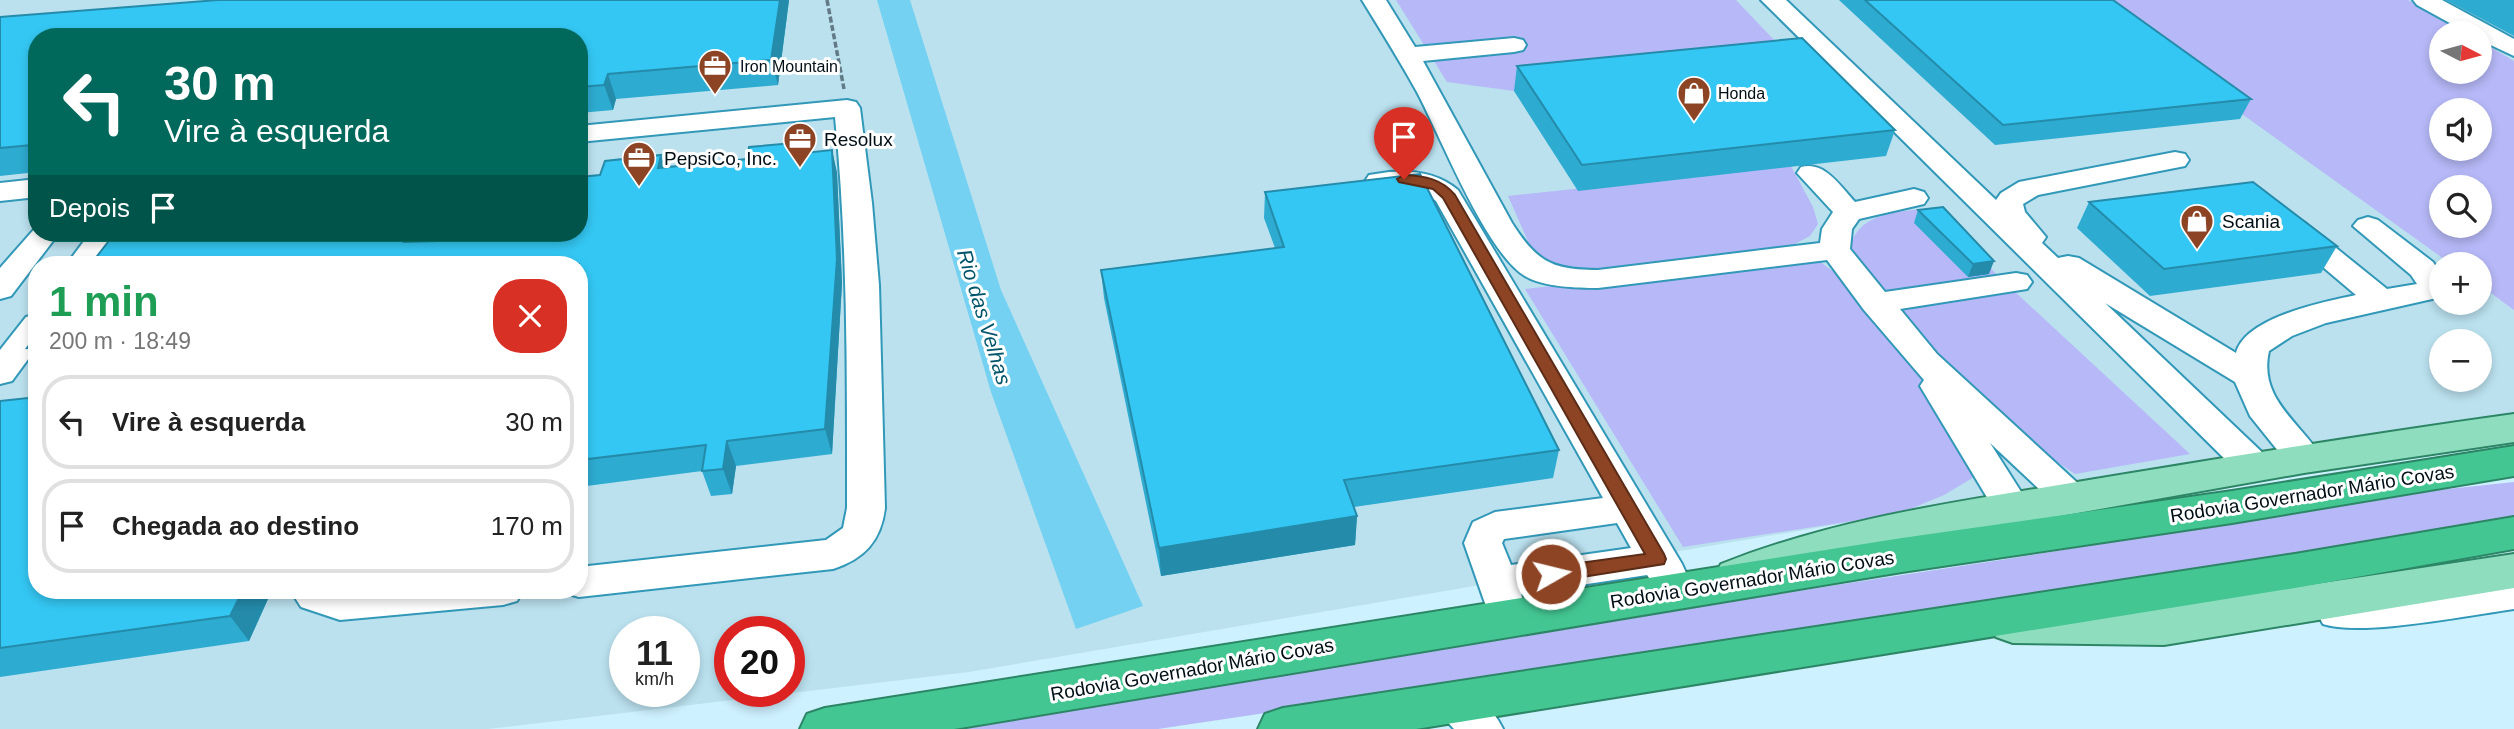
<!DOCTYPE html>
<html lang="pt">
<meta charset="utf-8">
<style>
:root{--surface:#fff;--page:#f2f2f2;--text:#222;--muted:#767676;--line:#e0e0e0}
body{margin:0;font-family:Helvetica,sans-serif;background:var(--page);color:var(--text);height:100vh;display:flex;flex-direction:column;font-size:26px;white-space:nowrap}
*{box-sizing:border-box;margin:0}
p{font-size:23px;color:var(--muted)}
.icon{flex:none;width:38px;height:38px;fill:none;stroke:currentColor;stroke-width:2;stroke-linecap:round;stroke-linejoin:round}
.map{position:relative;flex:1;overflow:hidden}
.details{position:absolute;left:28px;top:256px;width:560px;height:343px;display:flex;flex-direction:column;background:var(--surface);border-radius:28px;box-shadow:0 4px 10px #0003}
.details>*{flex:none}
.top-card{position:absolute;left:28px;top:28px;width:560px;height:214px;border-radius:28px;box-shadow:0 4px 10px #0003;background:#00695c;color:#fff;overflow:hidden}
.needle{width:46px;rotate:96deg}
.fabs{position:absolute;left:2429px;top:21px;display:grid;gap:14px}
.fabs a{display:grid;place-items:center;width:63px;height:63px;border-radius:50%;background:var(--surface);box-shadow:0 4px 10px #0003;font-size:35px}
.speed{position:absolute;left:609px;top:616px;display:flex;gap:14px;font-size:35px;font-weight:700;text-align:center}
.speed>*{display:grid;place-content:center;width:91px;height:91px;border-radius:50%;background:var(--surface);box-shadow:0 4px 10px #0003;line-height:1}
.speed small{font-size:18px;font-weight:400}
.speed .limit{border:10px solid #d22;background:#fff;color:#111}
.pin{position:absolute;display:grid;place-items:center;width:60px;height:60px;color:#fff;margin:-72px -30px;border-radius:50% 50% 50% 0;rotate:-45deg;box-shadow:0 0 7px #0007}
.pin .icon{rotate:45deg}
.me{position:absolute;width:77px;margin:-38px;rotate:82deg;stroke-linejoin:round;filter:drop-shadow(0 0 5px #0008)}
.turn{display:flex;align-items:center;gap:24px;height:147px;padding:0 21px;font-size:32px}
.turn .icon{width:91px;height:91px;stroke-width:2.5}
.turn b{display:block;font-size:49px;line-height:60px}
.then{display:flex;align-items:center;height:66px;padding:0 21px;background:#0003;gap:14px;font-size:26px}
.round{display:grid;place-items:center;flex:none;width:74px;height:74px;border-radius:28px;background:var(--page)}
.head{display:flex;align-items:center;justify-content:space-between;height:119px;padding:0 21px}
h1{font-size:42px;font-weight:600;line-height:52px;color:#1e9e55}
ul{padding:0;list-style:none}
li{display:flex;align-items:center;gap:21px;height:94px;margin:0 14px 10px;padding:0 7px;border:4px solid var(--line);border-radius:28px}
li div{flex:1}
li b{display:block;font-size:26px}
li em{font-style:normal}
.map>svg:first-child{display:block}
.built{fill:#bbe1ef;fill-rule:evenodd}
.green{fill:#b6b8f7;fill-rule:evenodd}
.water{fill:#74d1f1}
.lines{fill:none;stroke-linecap:round;stroke-linejoin:round}
.minor-casing{stroke:#3298b8;stroke-width:4}
.major-casing{stroke:#2c8666;stroke-width:4}
.highway-casing{stroke:#2c8666;stroke-width:4}
.path{stroke:#627a85;stroke-width:3.5;stroke-dasharray:6 2.5;stroke-linecap:butt}
.minor{fill:#fff;fill-rule:evenodd}
.major{fill:#8eddbe;fill-rule:evenodd}
.highway{fill:#43c692;fill-rule:evenodd}
.wall{fill:#2dabd1}
.shaded-wall{fill:#248baa}
.building{fill:#34c7f3;stroke:#248baa;stroke-width:2}
.route{fill:#8c4424;stroke:#5b2c17;stroke-width:2}
.labels{text-anchor:middle;stroke-width:6;stroke-linejoin:round;paint-order:stroke}
.far-poi-label{font-size:16px;fill:#000e15;stroke:#fff;text-anchor:start}
.poi-label{font-size:19px;fill:#000e15;stroke:#fff;text-anchor:start}
.street-label{font-size:19px;fill:#000e15;stroke:#fff}
.water-label{font-size:21px;font-style:italic;fill:#00556b;stroke:#fff}
</style>
<div class="map">
<svg width="2514" height="729" viewBox="0 0 2514 729">
<rect width="100%" height="100%" fill="#cef1ff"/>
<path class="built" d="M 0,0 L 2514,0 L 2514,418 L 1898,514 L 969,672 L 488,729 L 0,729 ZM 2441,33 L 2480,33 L 2480,72 L 2441,72 ZM 37,37 L 579,37 L 579,233 L 37,233 ZM 2441,110 L 2480,110 L 2480,149 L 2441,149 ZM 2441,187 L 2480,187 L 2480,226 L 2441,226 ZM 37,264 L 579,264 L 579,590 L 37,590 ZM 2441,264 L 2480,264 L 2480,303 L 2441,303 ZM 2441,341 L 2480,341 L 2480,380 L 2441,380 ZM 625,632 L 684,632 L 684,691 L 625,691 ZM 730,632 L 789,632 L 789,691 L 730,691 Z"/>
<g class="green">
<polygon points="1396,0 1736,0 1795,62 1514,91 1447,82"/>
<path d="M 2083,0 L 2408,0 L 2465,33 L 2441,33 L 2441,72 L 2480,72 L 2480,41 L 2514,61 L 2514,310 L 2480,285 L 2480,264 L 2451,264 ZM 2441,110 L 2480,110 L 2480,149 L 2441,149 ZM 2441,187 L 2480,187 L 2480,226 L 2441,226 Z"/>
<polygon points="1791,166 1813,207 1818,224 1810,236 1783,250 1809,254 1866,295 1919,367 1984,471 1944,495 1898,514 1683,547 1525,289 1596,281 1556,269 1531,248 1508,196"/>
<path d="M 1932,208 L 2002,280 L 1885,292 L 1856,261 L 1850,246 C 1861,211 1899,212 1932,208 Z"/>
<polygon points="2013,290 2190,454 2075,474 2039,450 2013,423 1953,375 1935,351 1896,312 1899,305"/>
<polygon points="2514,482 2514,519 2252,565 1158,729 924,729 1164,694 1509,635 2007,559 2410,493"/>
</g>
<polygon class="water" points="877,0 910,0 1001,290 1143,606 1076,629 991,392"/>
<g class="lines">
<defs>
<g id="minor">
<path d="M 1362,0 L 1386,0 L 1415,47 L 1514,38 L 1523,40 L 1526,45 L 1523,50 L 1514,52 L 1423,61 L 1512,223 C 1537,262 1552,270 1598,270 L 1820,243 L 1822,229 L 1833,212 L 1797,173 L 1801,167 C 1825,161 1840,186 1855,202 L 1914,189 L 1924,192 L 1928,198 L 1924,204 L 1859,219 L 1852,229 L 1850,249 L 1885,292 L 2016,273 L 2027,275 L 2032,282 L 2027,289 L 1900,309 L 1937,354 L 2083,488 L 2088,497 L 2083,506 L 2070,510 L 2057,506 L 1990,443 L 2032,509 L 2026,519 L 2013,523 L 2000,519 L 1920,386 L 1924,380 L 1864,310 L 1827,260 L 1598,288 C 1577,288 1543,287 1525,276 C 1486,253 1440,135 1417,92 C 1400,61 1381,31 1362,0 Z"/>
<path d="M 1761,0 L 1786,0 L 1996,200 L 2001,193 L 2019,182 L 2175,152 L 2185,154 L 2189,160 L 2185,166 L 2038,195 L 2023,204 L 2025,212 L 2046,237 L 2042,243 L 2058,258 L 2068,256 L 2079,258 L 2236,353 C 2245,317 2324,302 2356,295 L 2285,235 L 2280,229 L 2285,223 L 2295,220 L 2305,223 L 2387,289 L 2417,284 L 2411,275 L 2353,226 L 2358,220 L 2368,217 L 2378,220 L 2433,262 L 2441,275 L 2441,297 L 2326,323 L 2292,336 L 2269,351 C 2258,400 2301,422 2322,458 L 2317,467 L 2304,471 L 2291,467 L 2250,416 L 2235,382 L 2105,303 L 2267,457 L 2272,466 L 2267,475 L 2254,479 L 2241,475 Z"/>
<polygon points="2413,0 2442,0 2514,39 2514,56 2480,40 2480,33 2468,33 2417,5"/>
<path d="M 847,100 L 856,102 L 860,108 L 872,203 L 879,285 L 885,508 C 881,541 864,559 833,569 L 579,597 L 565,593 L 564,590 L 579,590 L 579,567 L 826,540 L 843,528 L 847,508 C 847,377 848,248 835,117 L 579,142 L 579,126 Z"/>
<path d="M 1389,172 C 1414,170 1438,173 1458,190 L 1682,564 L 1687,575 L 1682,586 C 1666,591 1657,590 1647,575 L 1521,594 L 1528,618 L 1522,629 L 1508,634 L 1494,629 L 1464,543 L 1473,522 L 1495,512 L 1603,498 L 1436,201 C 1415,182 1394,193 1369,187 L 1365,181 L 1369,175 ZM 1617,523 L 1631,548 L 1511,565 L 1502,543 L 1504,539 Z"/>
<polygon points="37,179 37,197 0,201 0,183"/>
<polygon points="37,226 37,233 59,233 11,296 0,299 0,268"/>
<polygon points="90,233 120,233 97,264 67,264"/>
<polygon points="37,314 37,347 12,381 0,384 0,350 26,317"/>
<path d="M 2514,579 L 2514,609 C 2470,615 2361,637 2323,624 L 2317,613 L 2323,602 L 2337,597 L 2413,591 Z"/>
<polygon points="290,590 523,590 517,601 503,605 340,620 301,607"/>
<path d="M 1455,683 C 1476,691 1493,709 1503,729 L 1454,729 L 1440,714 L 1434,701 L 1440,688 Z"/>
</g>
<g id="major">
<path d="M 2514,414 L 2514,442 L 2304,473 L 1902,544 L 1835,559 L 1737,593 L 1721,588 L 1714,576 L 1721,564 C 1835,519 1945,504 2065,484 C 2214,459 2364,435 2514,414 Z"/>
<polygon points="2514,554 2514,588 2164,645 2013,643 1996,637 1990,624 1996,611 2013,605 2164,607"/>
</g>
<g id="highway">
<polygon points="2514,446 2514,476 2232,523 1902,572 954,729 800,729 807,714 825,708 1902,538 2232,491"/>
<polygon points="2514,517 2514,549 2295,588 1416,729 1258,729 1265,714 1283,708 2295,554"/>
</g>
</defs>
<use href="#minor" class="minor-casing"/>
<use href="#major" class="major-casing"/>
<use href="#highway" class="highway-casing"/>
<polyline class="path" points="827,0 844,89"/>
<use href="#minor" class="minor"/>
<use href="#major" class="major"/>
<use href="#highway" class="highway"/>
</g>
<g class="wall">
<polygon points="789,0 778,85 616,99 613,110 579,113 579,37 37,37 37,172 0,176 0,17"/>
<polygon points="1839,0 2113,0 2251,99 2240,119 1995,145"/>
<polygon points="2446,0 2514,0 2514,36"/>
<polygon points="1517,66 1895,130 1886,156 1578,191 1514,91"/>
<polygon points="832,150 837,173 842,283 832,454 736,466 732,494 711,496 702,471 579,487 579,264 115,233 428,233 425,242 438,241 665,167"/>
<polygon points="1265,192 1559,450 1553,478 1354,507 1357,516 1355,545 1161,576 1104,298 1101,270 1275,248 1264,218"/>
<polygon points="2089,202 2337,246 2321,273 2150,296 2077,228"/>
<polygon points="1918,210 1989,274 1968,277 1914,223"/>
<polygon points="0,401 272,590 249,641 0,677"/>
</g>
<g class="shaded-wall">
<polygon points="780,0 789,0 778,85 771,60"/>
<polygon points="608,74 616,99 613,110 604,85"/>
<polygon points="37,140 37,152 32,145"/>
<polygon points="832,150 837,173 842,283 832,454 825,429"/>
<polygon points="661,155 668,178 658,168"/>
<polygon points="408,233 428,233 416,264 404,242"/>
<polygon points="1994,261 1989,274 1968,277 1973,264"/>
<polygon points="37,347 37,361 27,348"/>
<polygon points="727,441 736,466 732,494 723,469"/>
<polygon points="1357,516 1355,545 1161,576 1159,548"/>
<polygon points="243,590 272,590 249,641 230,616"/>
</g>
<g class="building">
<polygon points="218,0 780,0 771,60 608,74 604,85 579,87 579,37 37,37 37,140 32,145 0,148 0,17"/>
<polygon points="1865,0 2113,0 2251,99 2003,125"/>
<polygon points="1802,38 1895,130 1582,165 1517,66"/>
<polygon points="805,142 804,153 832,150 837,259 825,429 727,441 723,469 702,471 706,445 579,460 579,264 91,264 115,233 408,233 404,242 438,241 442,233 579,233 579,177 600,175 605,161 661,155 658,168 747,159 749,147"/>
<polygon points="1420,174 1559,450 1344,480 1357,516 1159,548 1101,270 1284,247 1265,192"/>
<polygon points="2253,182 2337,246 2164,269 2089,202"/>
<polygon points="1943,207 1994,261 1973,264 1918,210"/>
<polygon points="37,335 37,347 27,348"/>
<polygon points="37,397 37,590 243,590 230,616 0,648 0,401"/>
</g>
<path class="route" d="M 1404,175 C 1425,176 1442,179 1455,195 L 1664,554 L 1666,559 L 1664,564 L 1551,582 L 1545,579 L 1542,574 L 1545,569 L 1551,567 L 1645,554 L 1443,198 L 1433,189 L 1399,182 L 1397,179 Z"/>
<defs>
<symbol id="office-pin" viewBox="-11 -11 22 30"><path d="M0 17L-7.5 6A9.5 9.5 0 1 1 7.5 6Z" fill="#8c4424" stroke="#fff"/><path d="M-6-3h4V-5.5h4V-3h4V5H-6ZM-1-4.5V-3h2v-1.5ZM-6 0V1H6V0Z" fill="#fff"/></symbol>
<symbol id="shop-pin" viewBox="-11 -11 22 30"><path d="M0 17L-7.5 6A9.5 9.5 0 1 1 7.5 6Z" fill="#8c4424" stroke="#fff"/><path d="M-5-2.5h2.3a2.7 3.5 0 0 1 5.4 0H5L5.5 6h-11ZM-1.5-2.5h3a1.5 2.3 0 0 0-3 0Z" fill="#fff"/></symbol>
</defs>
<g fill-rule="evenodd">
<use href="#office-pin" x="696" y="47" width="38" height="52"/>
<use href="#shop-pin" x="1675" y="74" width="38" height="52"/>
<use href="#office-pin" x="781" y="120" width="38" height="52"/>
<use href="#office-pin" x="620" y="139" width="38" height="52"/>
<use href="#shop-pin" x="2178" y="202" width="38" height="52"/>
</g>
<g class="labels">
<g class="far-poi-label">
<text x="740" y="72">Iron Mountain</text>
<text x="1718" y="99">Honda</text>
</g>
<g class="poi-label">
<text x="824" y="146">Resolux</text>
<text x="664" y="165">PepsiCo, Inc.</text>
<text x="2222" y="228">Scania</text>
</g>
<g class="street-label">
<text transform="translate(2312 493) rotate(-9)" y="7">Rodovia Governador Mário Covas</text>
<text transform="translate(1752 579) rotate(-9)" y="7">Rodovia Governador Mário Covas</text>
<text transform="translate(1192 669) rotate(-10)" y="7">Rodovia Governador Mário Covas</text>
</g>
<g class="water-label">
<text transform="translate(984 317) rotate(73)" y="7">Rio das Velhas</text>
</g>
</g>
</svg>
<div class="fabs">
<a><svg class="needle" viewBox="-14 -14 28 28"><path d="M0-13l5 13h-10z" fill="#e53935"/><path d="M0 13l5-13h-10z" fill="#767676"/></svg></a>
<a><svg class="icon" aria-label="sound" viewBox="0 0 24 24"><path d="M4 9h4l5-4v14l-5-4H4zM17 9q2 3 0 6"/></svg></a>
<a><svg class="icon" aria-label="search" viewBox="0 0 24 24"><circle cx="10" cy="10" r="6"/><path d="M15 15l6 6"/></svg></a>
<a>+</a>
<a>−</a>
</div>
<div class="speed"><div>11<small>km/h</small></div><div class="limit">20</div></div>
<div class="pin" style="left:1404px;top:179px;background:#d93025"><svg class="icon" aria-label="arrive" viewBox="0 0 24 24"><path d="M6 21V4h12l-3 4 3 4H6"/></svg></div>
<svg class="me" style="left:1551px;top:574px" viewBox="-20 -20 40 40"><circle r="17" fill="#8c4424" stroke="#fff" stroke-width="3"/><path d="M0-11L8 9 0 5-8 9z" fill="#fff"/></svg>
<div class="top-card">
<div class="turn"><svg class="icon" aria-label="left" viewBox="0 0 24 24"><path d="M17 20v-9H6M10 6l-5 5 5 5"/></svg><div><b>30 m</b>Vire à esquerda</div></div>
<div class="then">Depois<svg class="icon" aria-label="arrive" viewBox="0 0 24 24"><path d="M6 21V4h12l-3 4 3 4H6"/></svg></div>
</div>
<section class="details">
<div class="head"><div><h1>1 min</h1><p>200 m · 18:49</p></div><a class="round" style="background:#d93025;color:#fff"><svg class="icon" aria-label="close" viewBox="0 0 24 24"><path d="M6 6l12 12M18 6L6 18"/></svg></a></div>
<ul>
<li><svg class="icon" aria-label="left" viewBox="0 0 24 24"><path d="M17 20v-9H6M10 6l-5 5 5 5"/></svg><div><b>Vire à esquerda</b></div><em>30 m</em></li>
<li><svg class="icon" aria-label="arrive" viewBox="0 0 24 24"><path d="M6 21V4h12l-3 4 3 4H6"/></svg><div><b>Chegada ao destino</b></div><em>170 m</em></li>
</ul>
</section>
</div>
